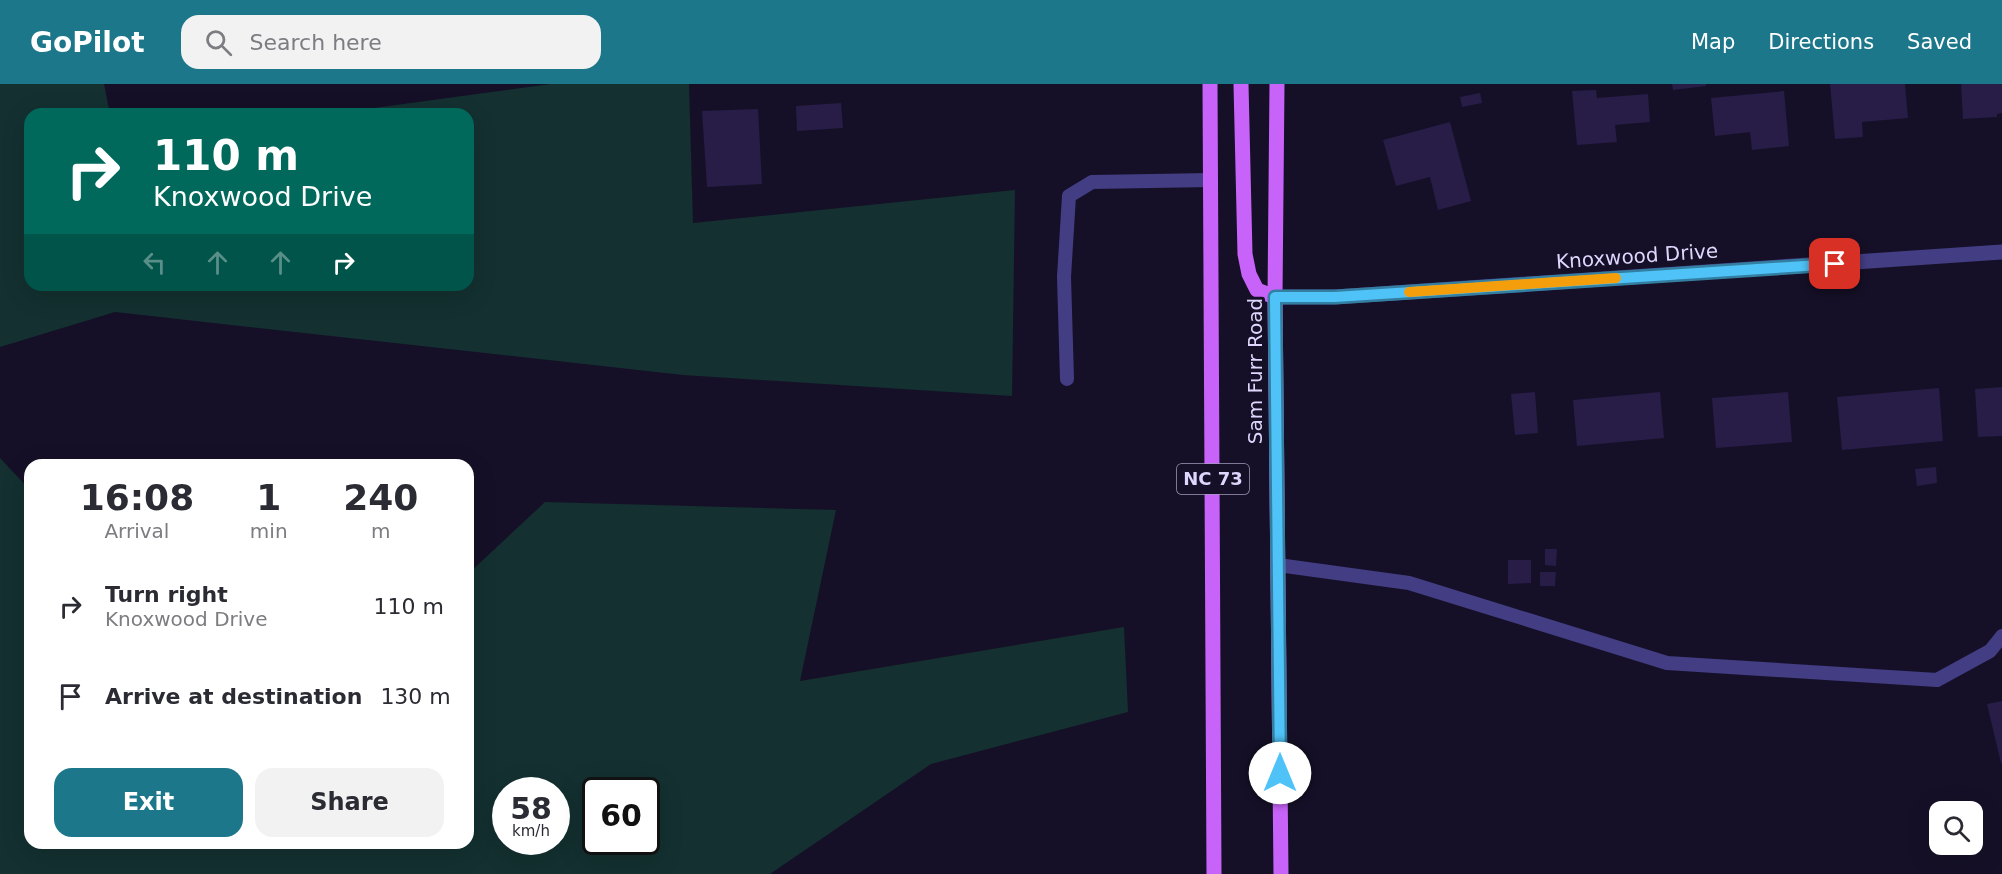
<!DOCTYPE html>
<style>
:root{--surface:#fff;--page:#f2f2f3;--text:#2b2b33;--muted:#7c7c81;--accent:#1d778b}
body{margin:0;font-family:"DejaVu Sans",sans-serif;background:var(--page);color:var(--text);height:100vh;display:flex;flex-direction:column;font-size:22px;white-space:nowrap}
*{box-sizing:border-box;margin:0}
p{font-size:20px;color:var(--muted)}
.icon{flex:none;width:33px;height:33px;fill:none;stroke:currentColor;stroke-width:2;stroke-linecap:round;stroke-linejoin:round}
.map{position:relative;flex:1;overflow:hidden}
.details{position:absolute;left:24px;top:375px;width:450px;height:390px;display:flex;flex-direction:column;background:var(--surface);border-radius:18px;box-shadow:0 6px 24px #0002}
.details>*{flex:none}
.hud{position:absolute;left:24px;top:24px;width:450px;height:183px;border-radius:18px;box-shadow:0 6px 24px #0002;background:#00695c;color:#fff;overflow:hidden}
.controls{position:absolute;left:1929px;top:717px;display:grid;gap:12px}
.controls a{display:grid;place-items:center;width:54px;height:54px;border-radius:12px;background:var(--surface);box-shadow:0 6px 24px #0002;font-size:30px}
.speed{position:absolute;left:492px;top:693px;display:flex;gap:12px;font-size:30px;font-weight:700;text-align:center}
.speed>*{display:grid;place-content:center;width:78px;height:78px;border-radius:50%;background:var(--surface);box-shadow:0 6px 24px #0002;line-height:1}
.speed small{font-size:15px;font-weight:400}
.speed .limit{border:3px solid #111;border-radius:9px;background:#fff;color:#111}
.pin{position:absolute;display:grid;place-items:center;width:51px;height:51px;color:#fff;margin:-26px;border-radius:12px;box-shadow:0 3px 9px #0006}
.me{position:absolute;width:66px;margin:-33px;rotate:0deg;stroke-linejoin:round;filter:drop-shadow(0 0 4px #0008)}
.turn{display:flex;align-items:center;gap:21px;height:126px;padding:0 30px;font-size:27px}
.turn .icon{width:78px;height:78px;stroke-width:2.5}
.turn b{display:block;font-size:42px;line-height:51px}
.lanes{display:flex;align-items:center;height:57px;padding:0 30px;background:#0003;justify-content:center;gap:30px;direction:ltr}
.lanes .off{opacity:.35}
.eta{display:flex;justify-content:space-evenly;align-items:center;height:102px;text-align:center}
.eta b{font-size:36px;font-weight:700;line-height:42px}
.cta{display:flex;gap:12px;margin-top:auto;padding:12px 30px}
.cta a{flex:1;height:69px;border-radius:18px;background:var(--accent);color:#fff;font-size:24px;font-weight:700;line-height:69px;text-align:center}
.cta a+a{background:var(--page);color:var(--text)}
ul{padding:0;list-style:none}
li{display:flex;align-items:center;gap:18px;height:90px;padding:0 30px}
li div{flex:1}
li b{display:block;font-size:22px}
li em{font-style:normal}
header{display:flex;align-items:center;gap:36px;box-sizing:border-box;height:84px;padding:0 30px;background:var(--accent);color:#fff}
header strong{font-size:28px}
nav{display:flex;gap:33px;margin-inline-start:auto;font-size:21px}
.search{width:420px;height:54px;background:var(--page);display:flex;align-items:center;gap:15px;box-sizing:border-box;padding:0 21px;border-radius:18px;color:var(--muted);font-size:22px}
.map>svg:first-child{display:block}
.green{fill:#143030;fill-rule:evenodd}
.building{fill:#271d47}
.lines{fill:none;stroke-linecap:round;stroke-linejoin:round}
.lane{stroke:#433d84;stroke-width:14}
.street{stroke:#433d84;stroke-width:15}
.primary{stroke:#c863f9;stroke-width:15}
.route-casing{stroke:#337fa1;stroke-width:15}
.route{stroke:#4fc3f7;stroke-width:10}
.slow{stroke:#f59e0b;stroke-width:10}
.labels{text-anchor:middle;stroke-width:6;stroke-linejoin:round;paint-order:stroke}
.shield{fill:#151027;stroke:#a29bbd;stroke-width:1.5}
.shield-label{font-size:18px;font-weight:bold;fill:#ded7fd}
.street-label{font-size:20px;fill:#ded7fd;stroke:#151027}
</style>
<header>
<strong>GoPilot</strong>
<div class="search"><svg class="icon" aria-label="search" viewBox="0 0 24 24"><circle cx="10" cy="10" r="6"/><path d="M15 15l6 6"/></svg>Search here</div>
<nav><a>Map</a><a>Directions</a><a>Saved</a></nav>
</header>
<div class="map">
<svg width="2002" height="790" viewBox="0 0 2002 790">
<rect width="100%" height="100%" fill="#151027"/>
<g class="green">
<polygon points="0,0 104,0 110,30 30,30 30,201 468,201 468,30 330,30 551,0 689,0 693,139 1015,106 1012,312 683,291 115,228 0,263"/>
<path d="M 0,374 L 30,406 L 30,759 L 468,759 L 468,490 L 545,418 L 836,426 L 800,597 L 1124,543 L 1128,628 L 931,680 L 770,790 L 0,790 ZM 556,706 L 556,758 L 506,758 L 506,706 ZM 596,706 L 646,706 L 646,758 L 596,758 Z"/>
</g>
<g class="building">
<polygon points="1672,0 1706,0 1706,2 1673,6"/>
<polygon points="1830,0 1905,0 1908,34 1862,38 1863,53 1835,55"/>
<polygon points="1961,0 2002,0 2002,29 1997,30 1997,33 1963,35"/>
<polygon points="1596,6 1597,14 1648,10 1650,38 1615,41 1617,58 1577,61 1572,7"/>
<polygon points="1784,7 1789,62 1752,66 1750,48 1715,52 1711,14"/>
<polygon points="1480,9 1482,19 1462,23 1460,13"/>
<polygon points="841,19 843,44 797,47 796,22"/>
<polygon points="758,25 762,100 707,103 702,27"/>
<polygon points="1450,38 1471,117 1438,126 1430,93 1396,102 1383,56"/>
<polygon points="2002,303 2002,352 1978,353 1975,305"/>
<polygon points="1939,304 1943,357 1842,366 1837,313"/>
<polygon points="1535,308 1538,349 1515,351 1511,310"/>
<polygon points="1660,308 1664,354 1577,362 1573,316"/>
<polygon points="1788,308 1792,358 1716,364 1712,314"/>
<polygon points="1936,383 1937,399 1917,402 1915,385"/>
<polygon points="1545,465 1557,465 1556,482 1545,481"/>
<polygon points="1508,476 1531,476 1531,499 1508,500"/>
<polygon points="1540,488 1556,488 1555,502 1540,502"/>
<polygon points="2002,617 2002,679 2001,679 1987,620"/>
</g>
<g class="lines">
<g class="lane">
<polyline points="1067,295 1064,193 1069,112 1092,98 1211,96"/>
<polyline points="1278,481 1409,499 1667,579 1937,596 1990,567 2002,552"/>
</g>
<polyline class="street" points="1275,213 1335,213 2002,168"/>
<g class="primary">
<polyline points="1210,0 1214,790"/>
<polyline points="1241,0 1245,170 1249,190 1257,206 1275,213"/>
<polyline points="1277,0 1275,213 1281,790"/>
</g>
</g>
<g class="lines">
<defs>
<polyline id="route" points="1280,689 1275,213 1335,213 1835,180"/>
</defs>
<use href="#route" class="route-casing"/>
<use href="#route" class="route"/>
<polyline class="slow" points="1409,208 1616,194"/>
</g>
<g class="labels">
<rect class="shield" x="1177" y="380" width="72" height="30" rx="4.5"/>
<g class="shield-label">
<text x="1213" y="401">NC 73</text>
</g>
<g class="street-label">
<text transform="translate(1637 172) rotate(-4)" y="7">Knoxwood Drive</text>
<text transform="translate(1255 287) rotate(-90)" y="7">Sam Furr Road</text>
</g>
</g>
</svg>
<div class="controls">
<a><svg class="icon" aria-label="search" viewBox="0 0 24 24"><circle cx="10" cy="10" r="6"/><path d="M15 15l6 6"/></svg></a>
</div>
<div class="speed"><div>58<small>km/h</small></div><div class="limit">60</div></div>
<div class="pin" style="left:1835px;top:180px;background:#d93025"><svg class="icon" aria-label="arrive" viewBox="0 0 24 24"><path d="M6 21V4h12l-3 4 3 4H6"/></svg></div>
<svg class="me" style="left:1280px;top:689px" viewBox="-20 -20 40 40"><circle r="19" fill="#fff"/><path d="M0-13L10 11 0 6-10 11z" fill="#4fc3f7"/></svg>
<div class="hud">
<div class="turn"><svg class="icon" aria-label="right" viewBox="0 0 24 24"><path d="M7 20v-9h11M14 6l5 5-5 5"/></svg><div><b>110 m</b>Knoxwood Drive</div></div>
<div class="lanes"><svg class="icon off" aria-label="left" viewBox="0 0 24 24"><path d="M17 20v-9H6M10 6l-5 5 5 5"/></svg><svg class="icon off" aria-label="ahead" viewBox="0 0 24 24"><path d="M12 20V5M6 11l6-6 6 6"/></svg><svg class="icon off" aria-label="ahead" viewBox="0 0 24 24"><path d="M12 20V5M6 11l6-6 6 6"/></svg><svg class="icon" aria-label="right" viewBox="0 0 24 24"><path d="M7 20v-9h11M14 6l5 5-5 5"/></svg></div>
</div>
<section class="details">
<div class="eta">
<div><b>16:08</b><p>Arrival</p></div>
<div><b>1</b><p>min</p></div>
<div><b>240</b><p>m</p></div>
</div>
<ul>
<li><svg class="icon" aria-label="right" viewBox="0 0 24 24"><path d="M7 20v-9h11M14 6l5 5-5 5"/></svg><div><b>Turn right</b><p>Knoxwood Drive</p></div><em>110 m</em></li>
<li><svg class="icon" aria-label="arrive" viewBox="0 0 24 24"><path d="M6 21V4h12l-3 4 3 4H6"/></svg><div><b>Arrive at destination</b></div><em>130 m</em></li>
</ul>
<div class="cta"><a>Exit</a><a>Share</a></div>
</section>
</div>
